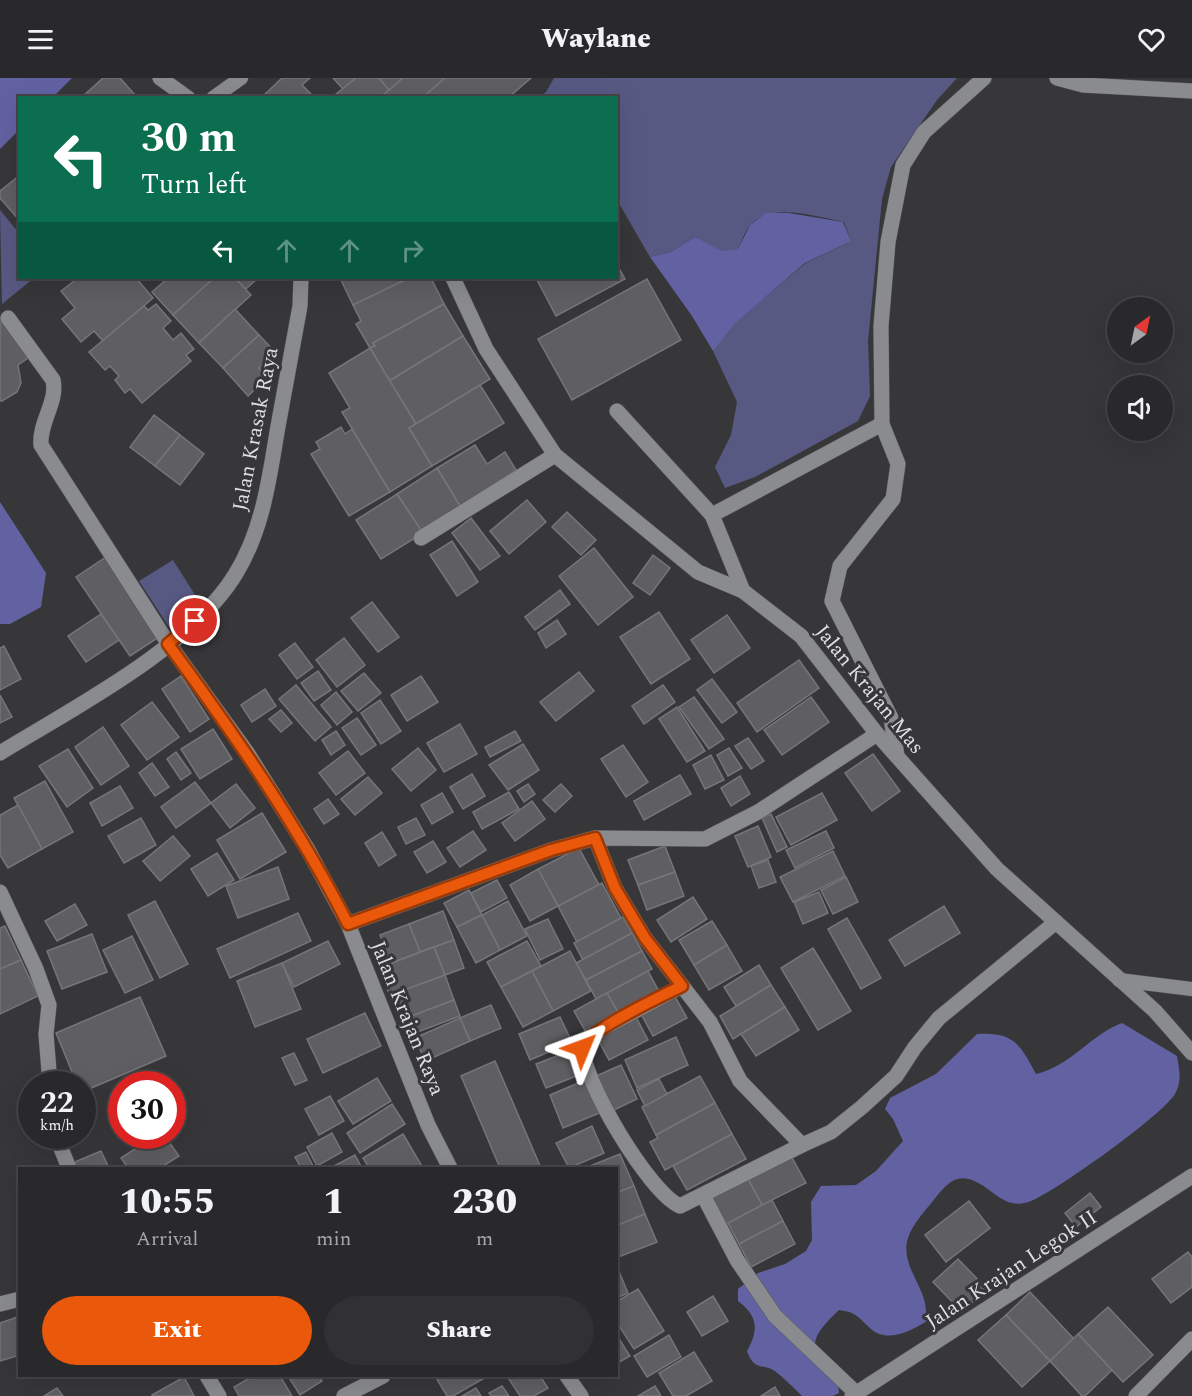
<!DOCTYPE html>
<style>
:root{--surface:#29292c;--page:#313134;--text:#f1f3f6;--muted:#a5a6a9;--line:#454548;--accent:#ea580c}
body{margin:0;font-family:Spectral,serif;background:var(--page);color:var(--text);height:100vh;display:flex;flex-direction:column;font-size:22px;white-space:nowrap}
*{box-sizing:border-box;margin:0}
p{font-size:20px;color:var(--muted)}
.icon{flex:none;width:33px;height:33px;fill:none;stroke:currentColor;stroke-width:2;stroke-linecap:round;stroke-linejoin:round}
.map{position:relative;flex:1;overflow:hidden}
.sheet{position:absolute;left:18px;top:1089px;width:600px;height:210px;display:flex;flex-direction:column;background:var(--surface);border-radius:0px;box-shadow:0 6px 24px #0002,0 0 0 2px var(--line)}
.sheet>*{flex:none}
.hud{position:absolute;left:18px;top:18px;width:600px;height:183px;border-radius:0px;box-shadow:0 6px 24px #0002,0 0 0 2px var(--line);background:#0b6e4f;color:#fff;overflow:hidden}
.needle{width:39px;rotate:33deg}
.controls{position:absolute;left:1107px;top:219px;display:grid;gap:12px}
.controls a{display:grid;place-items:center;width:66px;height:66px;border-radius:50%;background:var(--surface);box-shadow:0 6px 24px #0002,0 0 0 2px var(--line);font-size:30px}
.speed{position:absolute;left:18px;top:993px;display:flex;gap:12px;font-size:30px;font-weight:700;text-align:center}
.speed>*{display:grid;place-content:center;width:78px;height:78px;border-radius:50%;background:var(--surface);box-shadow:0 6px 24px #0002,0 0 0 2px var(--line);line-height:1}
.speed small{font-size:15px;font-weight:400}
.speed .limit{border:9px solid #d22;background:#fff;color:#111}
.pin{position:absolute;display:grid;place-items:center;width:51px;height:51px;color:#fff;margin:-26px;border:3px solid #fff;border-radius:50%;box-shadow:0 2px 6px #0007}
.me{position:absolute;width:66px;margin:-33px;rotate:46deg;stroke-linejoin:round;filter:drop-shadow(0 0 4px #0008)}
.turn{display:flex;align-items:center;gap:21px;height:126px;padding:0 24px;font-size:27px}
.turn .icon{width:78px;height:78px;stroke-width:2.5}
.turn b{display:block;font-size:42px;line-height:51px}
.lanes{display:flex;align-items:center;height:57px;padding:0 24px;background:#0003;justify-content:center;gap:30px;direction:ltr}
.lanes .off{opacity:.35}
.eta{display:flex;justify-content:space-evenly;align-items:center;height:102px;text-align:center}
.eta b{font-size:36px;font-weight:800;line-height:42px}
.cta{display:flex;gap:12px;margin-top:auto;padding:12px 24px}
.cta a{flex:1;height:69px;border-radius:36px;background:var(--accent);color:#fff;font-size:24px;font-weight:800;line-height:69px;text-align:center}
.cta a+a{background:var(--page);color:var(--text)}
header{display:flex;justify-content:space-between;align-items:center;height:78px;padding:0 24px;background:var(--surface);font-size:27px;font-weight:800}
.map>svg:first-child{display:block}
.green{fill:#585983}
.forest{fill:#6262a3}
.building{fill:#5f5f63;stroke:#757679;stroke-width:1.5}
.lines{fill:none;stroke-linecap:round;stroke-linejoin:round}
.lane-casing{stroke:#545457;stroke-width:15}
.street-casing{stroke:#545457;stroke-width:16}
.lane{stroke:#8a8b8e;stroke-width:14}
.street{stroke:#8a8b8e;stroke-width:15}
.route-casing{stroke:#983908;stroke-width:15}
.route{stroke:#ea580c;stroke-width:10}
.labels{text-anchor:middle;stroke-width:6;stroke-linejoin:round;paint-order:stroke}
.street-label{font-size:21px;fill:#dfdfe1;stroke:#37373a}
</style>
<header><svg class="icon" aria-label="menu" viewBox="0 0 24 24"><path d="M4 6h16M4 12h16M4 18h16"/></svg>Waylane<svg class="icon" aria-label="heart" viewBox="0 0 24 24"><path d="M12 20l-8-8c-3-5 5-10 8-4 3-6 11-1 8 4z"/></svg></header>
<div class="map">
<svg width="1192" height="1318" viewBox="0 0 1192 1318">
<rect width="100%" height="100%" fill="#37373a"/>
<g class="green">
<path d="M 554,0 L 957,0 L 937,22 L 891,89 L 882,121 L 868,263 L 870,318 L 858,343 L 755,399 L 725,410 L 715,389 L 731,357 L 737,324 L 713,273 L 730,248 L 806,185 L 851,163 L 844,144 C 816,139 773,124 751,146 C 745,152 742,163 738,171 L 721,174 L 695,159 L 671,174 L 650,179 L 617,122 L 616,20 L 539,20 L 546,14 Z"/>
<polygon points="0,132 19,155 20,200 34,200 2,226"/>
<polygon points="173,482 202,528 169,549 139,503"/>
</g>
<g class="forest">
<polygon points="0,0 72,0 53,19 20,20 19,52 0,71"/>
<polygon points="766,135 789,135 843,144 851,163 805,185 735,245 713,273 692,238 650,179 671,174 695,159 721,173 738,171 750,147"/>
<polygon points="0,424 46,495 41,529 10,546 0,546"/>
<path d="M 1122,945 L 1177,978 C 1179,991 1182,1001 1176,1014 C 1168,1034 1053,1115 1031,1123 C 1003,1134 993,1108 969,1101 C 954,1097 945,1108 936,1119 C 927,1131 912,1146 908,1160 C 901,1183 918,1201 924,1221 C 926,1228 926,1236 927,1243 C 911,1253 886,1266 870,1250 C 858,1239 856,1234 839,1232 C 786,1281 838,1272 839,1315 L 833,1318 L 802,1318 C 794,1310 785,1301 776,1294 C 763,1284 755,1295 747,1273 C 759,1252 758,1238 738,1223 L 738,1211 L 758,1195 L 785,1186 L 806,1173 L 812,1162 L 811,1124 L 821,1108 L 856,1107 L 876,1093 L 903,1063 L 893,1041 L 885,1031 L 890,1020 L 936,996 L 977,956 C 1014,954 1020,966 1036,996 C 1071,988 1090,957 1122,945 Z"/>
</g>
<g class="building">
<polygon points="103,0 120,0 136,18 81,20"/>
<polygon points="282,0 310,0 302,7 311,16 307,20 261,20"/>
<polygon points="333,0 356,0 343,11"/>
<polygon points="356,0 379,0 389,12 380,20 337,20 335,17"/>
<polygon points="379,0 403,0 389,12"/>
<polygon points="403,0 445,0 422,20 380,20"/>
<polygon points="445,0 531,0 508,20 422,20"/>
<polygon points="20,97 20,143 0,120 0,113"/>
<polygon points="616,185 625,201 556,238 536,200 616,200"/>
<polygon points="78,200 136,200 153,220 103,263 94,253 81,264 62,241 75,230 61,213"/>
<polygon points="168,200 214,200 173,237 152,214"/>
<polygon points="214,200 235,200 251,217 199,265 173,237"/>
<polygon points="235,200 258,200 246,211"/>
<polygon points="340,200 409,200 353,227"/>
<polygon points="409,200 431,200 444,226 373,265 375,268 370,270 356,246 361,243 353,227"/>
<polygon points="647,201 681,262 572,322 538,261"/>
<polygon points="156,226 171,243 163,250 173,262 181,255 194,271 186,277 191,283 142,325 130,311 125,315 115,302 119,298 110,288 105,292 89,274 144,228 148,232"/>
<polygon points="444,226 463,258 389,303 370,270 375,268 373,265"/>
<polygon points="235,231 259,257 223,290 199,265"/>
<polygon points="0,239 28,280 18,287 21,305 17,314 2,323 0,323"/>
<polygon points="259,257 276,275 259,290 268,299 248,318 223,290"/>
<polygon points="463,258 490,301 416,346 389,303"/>
<polygon points="370,270 416,346 409,350 432,388 390,414 342,334 350,330 329,295"/>
<polygon points="480,307 504,345 432,388 409,350"/>
<polygon points="154,337 180,357 155,388 130,369"/>
<polygon points="341,349 345,356 352,351 390,414 349,438 311,376 320,371 316,364"/>
<polygon points="180,357 204,376 180,407 155,388"/>
<polygon points="475,367 487,386 505,374 516,392 460,428 437,390"/>
<polygon points="437,390 460,428 421,452 397,416"/>
<polygon points="397,416 423,455 381,481 356,442"/>
<polygon points="527,422 546,444 509,476 490,453"/>
<polygon points="567,434 596,462 581,477 552,449"/>
<polygon points="471,440 500,478 480,492 452,455"/>
<polygon points="452,463 478,504 457,518 430,477"/>
<polygon points="594,470 633,519 598,547 559,498"/>
<polygon points="653,477 670,490 650,517 633,505"/>
<polygon points="106,479 159,559 130,578 76,499"/>
<polygon points="560,512 570,526 535,552 525,539"/>
<polygon points="372,524 399,559 378,574 351,540"/>
<polygon points="659,534 690,581 651,606 620,559"/>
<polygon points="101,536 119,562 86,584 68,558"/>
<polygon points="727,537 750,570 714,595 691,562"/>
<polygon points="557,542 566,556 546,570 538,555"/>
<polygon points="344,560 365,587 337,609 316,582"/>
<polygon points="295,565 313,589 297,601 279,577"/>
<polygon points="4,568 21,601 0,612 0,570"/>
<polygon points="799,582 819,610 757,654 737,625"/>
<polygon points="318,593 331,612 314,623 301,605"/>
<polygon points="579,594 594,613 556,643 540,624"/>
<polygon points="364,595 381,615 358,633 341,613"/>
<polygon points="181,598 209,641 190,654 162,611"/>
<polygon points="421,598 438,624 407,643 391,617"/>
<polygon points="712,601 737,634 722,645 697,612"/>
<polygon points="296,607 331,649 315,663 279,621"/>
<polygon points="663,607 675,624 644,646 632,628"/>
<polygon points="265,611 276,628 252,644 241,627"/>
<polygon points="336,614 352,634 337,647 321,627"/>
<polygon points="0,617 12,639 0,645"/>
<polygon points="694,619 724,661 709,671 679,629"/>
<polygon points="811,619 829,644 782,677 764,652"/>
<polygon points="380,622 401,653 381,666 361,635"/>
<polygon points="152,624 179,659 147,682 121,647"/>
<polygon points="677,629 705,673 687,684 659,641"/>
<polygon points="281,632 292,645 281,654 269,641"/>
<polygon points="357,640 376,667 361,677 342,650"/>
<polygon points="460,646 477,676 444,694 427,665"/>
<polygon points="103,649 129,688 101,707 75,669"/>
<polygon points="213,651 232,681 200,701 181,671"/>
<polygon points="336,653 345,667 331,677 322,662"/>
<polygon points="515,653 521,663 490,679 485,669"/>
<polygon points="748,660 764,683 751,691 735,668"/>
<polygon points="523,666 539,692 508,712 489,687"/>
<polygon points="623,667 648,704 626,719 601,681"/>
<polygon points="418,670 436,692 411,713 392,691"/>
<polygon points="729,670 742,690 728,698 717,677"/>
<polygon points="68,671 93,710 67,729 39,688"/>
<polygon points="348,673 365,695 336,717 319,695"/>
<polygon points="176,674 191,695 181,702 167,681"/>
<polygon points="873,676 900,713 872,733 845,695"/>
<polygon points="711,677 724,702 705,711 693,687"/>
<polygon points="152,685 169,709 155,718 139,695"/>
<polygon points="472,696 485,718 463,731 450,709"/>
<polygon points="680,697 691,716 644,742 634,723"/>
<polygon points="740,698 750,716 731,728 721,710"/>
<polygon points="368,699 382,715 355,737 341,721"/>
<polygon points="45,703 73,754 42,771 14,720"/>
<polygon points="195,704 211,725 176,750 161,729"/>
<polygon points="236,706 255,730 230,750 211,725"/>
<polygon points="528,706 535,716 524,724 517,713"/>
<polygon points="561,706 572,718 555,734 543,722"/>
<polygon points="120,708 133,730 102,748 90,725"/>
<polygon points="509,714 519,731 482,751 473,734"/>
<polygon points="442,715 453,734 432,746 421,727"/>
<polygon points="822,715 837,742 791,767 776,739"/>
<polygon points="328,721 339,736 324,746 314,731"/>
<polygon points="532,723 545,741 515,763 502,745"/>
<polygon points="18,727 42,771 8,790 0,777 0,737"/>
<polygon points="262,735 286,774 240,801 217,762"/>
<polygon points="771,736 787,769 777,774 762,740"/>
<polygon points="141,740 156,767 124,785 108,758"/>
<polygon points="416,740 425,757 406,766 398,749"/>
<polygon points="758,748 771,779 748,789 735,758"/>
<polygon points="473,753 486,772 460,789 447,770"/>
<polygon points="826,753 834,770 795,790 786,772"/>
<polygon points="382,754 396,777 379,788 365,765"/>
<polygon points="173,758 190,778 160,803 143,783"/>
<polygon points="433,763 446,784 427,795 414,774"/>
<polygon points="665,768 675,794 638,807 628,782"/>
<polygon points="579,770 599,807 558,828 538,791"/>
<polygon points="833,773 845,798 793,824 780,799"/>
<polygon points="217,775 234,802 208,818 191,791"/>
<polygon points="768,782 776,804 759,810 751,788"/>
<polygon points="278,789 289,821 238,840 226,808"/>
<polygon points="538,791 558,828 530,843 510,807"/>
<polygon points="675,794 684,818 647,832 638,807"/>
<polygon points="846,799 858,824 833,836 821,812"/>
<polygon points="497,802 507,820 481,834 471,815"/>
<polygon points="602,805 621,840 577,864 558,828"/>
<polygon points="469,812 482,837 457,849 444,825"/>
<polygon points="819,814 828,835 803,846 794,824"/>
<polygon points="693,819 707,841 671,864 657,842"/>
<polygon points="155,823 188,886 160,900 128,837"/>
<polygon points="508,823 527,858 500,872 482,837"/>
<polygon points="75,826 87,847 57,863 45,843"/>
<polygon points="944,828 960,855 905,888 889,862"/>
<polygon points="443,833 454,862 420,874 409,846"/>
<polygon points="298,835 311,863 230,900 217,871"/>
<polygon points="482,837 500,872 476,885 457,849"/>
<polygon points="623,839 632,855 583,882 574,865"/>
<polygon points="847,840 881,900 861,911 828,851"/>
<polygon points="548,841 563,871 540,882 525,851"/>
<polygon points="712,843 727,867 694,887 679,862"/>
<polygon points="409,846 420,874 391,885 380,857"/>
<polygon points="5,848 21,882 0,891 0,850"/>
<polygon points="632,855 642,873 586,902 576,885"/>
<polygon points="92,856 107,894 62,911 47,873"/>
<polygon points="132,858 153,902 125,915 103,872"/>
<polygon points="454,862 464,890 445,897 434,869"/>
<polygon points="328,863 340,886 294,909 282,885"/>
<polygon points="527,863 541,888 501,909 487,884"/>
<polygon points="727,867 742,893 709,912 694,887"/>
<polygon points="434,869 445,897 390,918 379,890"/>
<polygon points="813,870 851,933 818,952 781,890"/>
<polygon points="570,873 591,913 553,933 532,893"/>
<polygon points="642,873 652,891 596,921 586,902"/>
<polygon points="21,882 38,918 0,936 0,891"/>
<polygon points="282,885 301,931 255,949 237,903"/>
<polygon points="759,887 771,907 736,928 724,909"/>
<polygon points="532,893 553,933 523,949 501,909"/>
<polygon points="648,893 661,917 620,938 607,915"/>
<polygon points="445,897 454,922 406,940 396,915"/>
<polygon points="771,907 785,929 733,961 720,938"/>
<polygon points="607,915 620,938 587,956 574,933"/>
<polygon points="673,915 687,940 653,958 640,934"/>
<polygon points="140,919 166,978 82,1014 82,1006 77,1006 56,955"/>
<polygon points="454,922 460,938 412,956 406,940"/>
<polygon points="491,927 501,950 470,963 460,940"/>
<polygon points="785,929 799,952 756,978 741,956"/>
<polygon points="365,935 381,968 323,995 307,961"/>
<polygon points="635,937 648,962 609,982 596,958"/>
<polygon points="560,939 572,964 530,982 519,956"/>
<polygon points="460,940 470,963 425,983 415,960"/>
<polygon points="676,959 688,987 637,1010 625,982"/>
<polygon points="575,971 584,995 546,1010 536,986"/>
<polygon points="294,975 307,1002 295,1007 282,980"/>
<polygon points="495,983 541,1090 500,1090 461,998"/>
<polygon points="621,987 637,1021 610,1034 594,999"/>
<polygon points="700,998 715,1025 656,1057 642,1029"/>
<polygon points="377,1000 391,1023 353,1046 338,1023"/>
<polygon points="590,1000 604,1033 563,1050 550,1017"/>
<polygon points="659,1001 667,1016 645,1028 637,1012"/>
<polygon points="330,1018 344,1043 319,1057 305,1031"/>
<polygon points="715,1025 732,1056 665,1092 650,1064 658,1060 656,1057"/>
<polygon points="392,1026 405,1046 360,1075 347,1055"/>
<polygon points="592,1048 604,1075 569,1090 556,1065"/>
<polygon points="332,1055 342,1074 317,1088 307,1069"/>
<polygon points="403,1056 423,1090 369,1090 363,1080"/>
<polygon points="732,1056 746,1081 687,1112 673,1088"/>
<polygon points="155,1058 165,1058 179,1078 160,1090 128,1090 121,1080"/>
<polygon points="101,1073 109,1090 78,1090 75,1084"/>
<polygon points="306,1074 314,1090 301,1090 295,1079"/>
<polygon points="620,1076 634,1108 616,1115 616,1090 585,1090"/>
<polygon points="790,1076 806,1105 762,1127 747,1099"/>
<polygon points="355,1077 362,1090 330,1090"/>
<polygon points="747,1099 762,1127 725,1147 709,1118"/>
<polygon points="634,1108 645,1136 616,1148 616,1115"/>
<polygon points="1090,1115 1101,1129 1076,1149 1065,1135"/>
<polygon points="772,1122 783,1143 739,1166 728,1145"/>
<polygon points="969,1123 990,1150 946,1184 925,1157"/>
<polygon points="645,1136 657,1164 616,1180 616,1148"/>
<polygon points="783,1143 795,1166 751,1189 739,1166"/>
<polygon points="1188,1174 1192,1179 1192,1209 1171,1225 1152,1201"/>
<polygon points="958,1181 987,1211 962,1234 933,1204"/>
<polygon points="618,1191 628,1215 616,1220 616,1192"/>
<polygon points="638,1211 664,1253 634,1271 616,1243 616,1224"/>
<polygon points="1030,1214 1074,1261 1050,1283 1006,1237"/>
<polygon points="713,1218 728,1243 702,1258 687,1234"/>
<polygon points="1108,1229 1153,1277 1123,1304 1078,1256"/>
<polygon points="1006,1237 1050,1283 1022,1309 978,1262"/>
<polygon points="20,1238 20,1277 0,1283 0,1245"/>
<polygon points="616,1256 630,1278 616,1286"/>
<polygon points="1078,1256 1112,1292 1085,1318 1082,1318 1050,1283"/>
<polygon points="669,1257 681,1279 647,1299 634,1278"/>
<polygon points="694,1274 712,1303 686,1318 673,1318 659,1295"/>
<polygon points="253,1298 280,1298 292,1318 239,1318 234,1309"/>
<polygon points="288,1298 319,1298 322,1303 300,1317"/>
<polygon points="435,1298 488,1298 453,1318 447,1318"/>
<polygon points="507,1298 540,1298 548,1310 534,1318 520,1318"/>
<polygon points="184,1299 194,1318 152,1318 152,1317"/>
<polygon points="502,1308 509,1318 491,1318 489,1315"/>
<polygon points="655,1308 661,1318 638,1318"/>
<polygon points="775,1309 780,1318 761,1318"/>
<polygon points="57,1310 63,1318 44,1318"/>
<polygon points="476,1310 481,1318 462,1318"/>
</g>
<g class="lines">
<defs>
<g id="lane">
<polyline points="213,20 241,0"/>
<polyline points="1119,902 1192,911"/>
</g>
<g id="street">
<polyline points="160,0 188,20"/>
<polyline points="1057,0 1083,7 1192,13"/>
<polyline points="453,200 486,271 555,377 698,494 743,513 801,558 877,656 997,791 1155,933 1192,975"/>
<path d="M 8,240 L 53,302 C 58,324 39,344 41,367 L 168,565 L 248,676 L 308,772 L 348,846 L 428,1047 L 450,1090"/>
<polyline points="617,333 712,437 743,513"/>
<polyline points="712,437 882,346"/>
<polyline points="421,460 555,377"/>
<path d="M 0,675 C 73,630 189,571 235,497 C 262,454 269,403 277,354 C 285,312 292,270 300,228 L 301,200"/>
<polyline points="897,678 891,640 832,523 840,488 893,421 898,386 882,346 881,248 888,164 903,87 924,54 984,0"/>
<polyline points="595,760 615,810 645,860 710,944 740,1003 802,1067 831,1054 862,1029 896,998 915,969 939,940 1056,844"/>
<polyline points="0,814 36,891 49,927 46,956 50,1006"/>
<polyline points="348,846 551,772 595,760 705,761 758,734 877,656"/>
<path d="M 682,908 L 603,950 L 582,967 C 581,1000 649,1115 680,1128 L 802,1067"/>
<polyline points="56,1058 69,1090"/>
<polyline points="703,1117 737,1182 775,1238 856,1315"/>
<polyline points="0,1226 20,1221"/>
<polyline points="207,1298 219,1318"/>
<polyline points="567,1298 581,1318"/>
<polyline points="344,1318 383,1298"/>
<polyline points="852,1318 1192,1098"/>
<polyline points="1136,1318 1192,1261"/>
</g>
</defs>
<use href="#lane" class="lane-casing"/>
<use href="#street" class="street-casing"/>
<use href="#lane" class="lane"/>
<use href="#street" class="street"/>
</g>
<g class="lines">
<defs>
<path id="route" d="M 195,543 L 168,566 C 234,656 297,746 348,846 L 551,772 L 595,760 L 615,810 L 645,860 L 682,908 C 664,917 585,954 582,970"/>
</defs>
<use href="#route" class="route-casing"/>
<use href="#route" class="route"/>
</g>
<g class="labels">
<g class="street-label">
<text transform="translate(255 351) rotate(-79)" y="7">Jalan Krasak Raya</text>
<text transform="translate(870 611) rotate(51)" y="7">Jalan Krajan Mas</text>
<text transform="translate(408 940) rotate(68)" y="7">Jalan Krajan Raya</text>
<text transform="translate(1011 1191) rotate(-33)" y="7">Jalan Krajan Legok II</text>
</g>
</g>
</svg>
<div class="controls">
<a><svg class="needle" viewBox="-14 -14 28 28"><path d="M0-13l5 13h-10z" fill="#e53935"/><path d="M0 13l5-13h-10z" fill="#a5a6a9"/></svg></a>
<a><svg class="icon" aria-label="sound" viewBox="0 0 24 24"><path d="M4 9h4l5-4v14l-5-4H4zM17 9q2 3 0 6"/></svg></a>
</div>
<div class="speed"><div>22<small>km/h</small></div><div class="limit">30</div></div>
<div class="pin" style="left:195px;top:543px;background:#d93025"><svg class="icon" aria-label="arrive" viewBox="0 0 24 24"><path d="M6 21V4h12l-3 4 3 4H6"/></svg></div>
<svg class="me" style="left:582px;top:970px" viewBox="-20 -20 40 40"><path d="M0-17L14 15 0 8-14 15z" fill="#ea580c" stroke="#fff" stroke-width="4"/></svg>
<div class="hud">
<div class="turn"><svg class="icon" aria-label="left" viewBox="0 0 24 24"><path d="M17 20v-9H6M10 6l-5 5 5 5"/></svg><div><b>30 m</b>Turn left</div></div>
<div class="lanes"><svg class="icon" aria-label="left" viewBox="0 0 24 24"><path d="M17 20v-9H6M10 6l-5 5 5 5"/></svg><svg class="icon off" aria-label="ahead" viewBox="0 0 24 24"><path d="M12 20V5M6 11l6-6 6 6"/></svg><svg class="icon off" aria-label="ahead" viewBox="0 0 24 24"><path d="M12 20V5M6 11l6-6 6 6"/></svg><svg class="icon off" aria-label="right" viewBox="0 0 24 24"><path d="M7 20v-9h11M14 6l5 5-5 5"/></svg></div>
</div>
<section class="sheet">
<div class="eta">
<div><b>10:55</b><p>Arrival</p></div>
<div><b>1</b><p>min</p></div>
<div><b>230</b><p>m</p></div>
</div>
<div class="cta"><a>Exit</a><a>Share</a></div>
</section>
</div>
